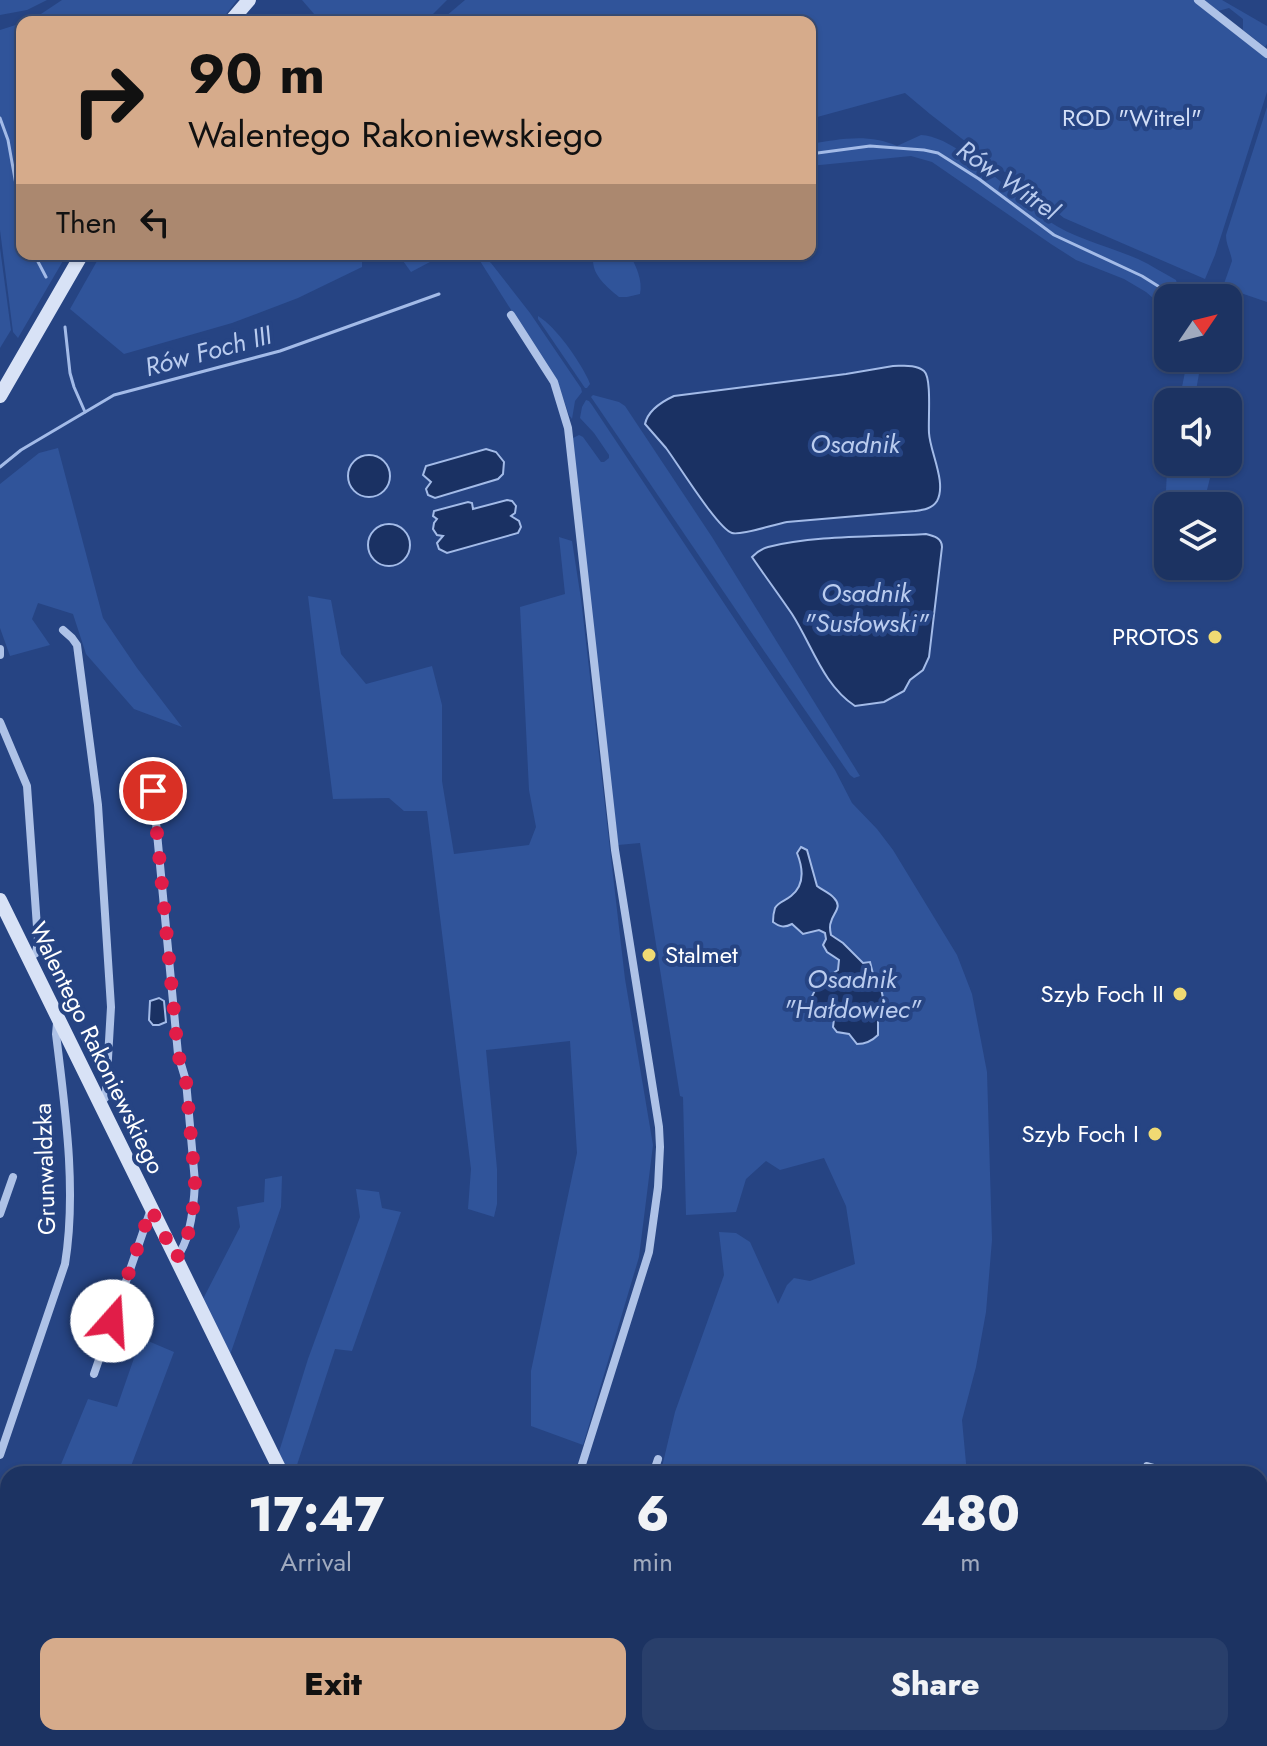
<!DOCTYPE html>
<meta charset="utf-8">
<style>
:root{--surface:#1c3362;--page:#293f6b;--text:#f1f3f6;--muted:#a0aabe;--line:#3a4e77;--accent:#d6ab8b}
body{margin:0;font-family:Jost,sans-serif;background:var(--page);color:var(--text);height:100vh;display:flex;flex-direction:column;font-size:30px;white-space:nowrap}
*{box-sizing:border-box;margin:0}
p{font-size:26px;color:var(--muted)}
.icon{flex:none;width:44px;height:44px;fill:none;stroke:currentColor;stroke-width:2;stroke-linecap:round;stroke-linejoin:round}
.map{position:relative;flex:1;overflow:hidden}
.details{position:absolute;left:0px;top:1466px;width:1268px;height:280px;display:flex;flex-direction:column;background:var(--surface);border-radius:24px 24px 0 0;box-shadow:0 2px 6px #0004,0 0 0 2px var(--line)}
.details>*{flex:none}
.hud{position:absolute;left:16px;top:16px;width:800px;height:244px;border-radius:16px;box-shadow:0 2px 6px #0004,0 0 0 2px var(--line);background:#d6ab8b;color:#111;overflow:hidden}
.needle{width:52px;rotate:55deg}
.fabs{position:absolute;left:1154px;top:284px;display:grid;gap:16px}
.fabs a{display:grid;place-items:center;width:88px;height:88px;border-radius:16px;background:var(--surface);box-shadow:0 2px 6px #0004,0 0 0 2px var(--line);font-size:40px}
.pin{position:absolute;display:grid;place-items:center;width:68px;height:68px;color:#fff;margin:-34px;border:4px solid #fff;border-radius:50%;box-shadow:0 2px 8px #0007}
.me{position:absolute;width:88px;margin:-44px;rotate:19deg;stroke-linejoin:round;filter:drop-shadow(0 0 6px #0008)}
.turn{display:flex;align-items:center;gap:28px;height:168px;padding:0 40px;font-size:36px}
.turn .icon{width:104px;height:104px;stroke-width:2.5}
.turn b{display:block;font-size:56px;line-height:68px}
.then{display:flex;align-items:center;height:76px;padding:0 40px;background:#0003;gap:16px;font-size:30px}
.eta{display:flex;justify-content:space-evenly;align-items:center;height:136px;text-align:center}
.eta b{font-size:48px;font-weight:800;line-height:56px}
.button{display:flex;gap:16px;margin-top:auto;padding:16px 40px}
.button a{flex:1;height:92px;border-radius:16px;background:var(--accent);color:#111;font-size:32px;font-weight:800;line-height:92px;text-align:center}
.button a+a{background:var(--page);color:var(--text)}
.map>svg:first-child{display:block}
.green{fill:#30549a}
.water{fill:#1a3163;stroke:#a3bbe8;stroke-width:2}
.lines{fill:none;stroke-linecap:round;stroke-linejoin:round}
.stream{stroke:#a3bbe8;stroke-width:3}
.street{stroke:#aec2e7;stroke-width:8}
.secondary{stroke:#d8e2f6;stroke-width:14}
.route{stroke:#e11d48;stroke-width:14;stroke-dasharray:0 25.2}
.poi-dot{fill:#f0da73;stroke:#264483;stroke-width:3}
.labels{text-anchor:middle;stroke-width:8;stroke-linejoin:round;paint-order:stroke}
.park-label{font-size:24px;fill:#d2def6;stroke:#264483}
.poi-label{font-size:24px;fill:#fff;stroke:#264483;text-anchor:end}
.street-label{font-size:24px;fill:#fff;stroke:#264483}
.water-label{font-size:26px;font-style:italic;fill:#baccef;stroke:#264483}
</style>
<div class="map">
<svg width="1267" height="1746" viewBox="0 0 1267 1746">
<rect width="100%" height="100%" fill="#264483"/>
<g class="green">
<polygon points="0,0 47,0 27,10 0,15"/>
<polygon points="62,0 237,0 220,22 24,22 35,18"/>
<polygon points="302,0 447,0 425,22 321,22"/>
<polygon points="465,0 1195,0 1267,58 1267,92 1215,255 1205,279 1064,218 930,114 905,93 810,119 810,22 439,22"/>
<polygon points="1204,0 1222,0 1267,26 1267,44 1265,47 1243,30 1243,19 1229,8 1218,11"/>
<polygon points="22,23 22,254 67,254 18,338 13,332 0,230 0,30"/>
<path d="M 1267,107 L 1267,302 L 1229,289 L 1228,299 L 1219,298 L 1232,261 C 1231,252 1226,245 1226,235 Z"/>
<path d="M 921,135 C 957,136 1017,198 1047,220 C 1074,239 1108,246 1138,259 C 1151,265 1163,273 1176,280 L 1181,298 L 1168,298 L 1168,311 L 1146,292 L 1124,279 L 1076,260 L 1051,244 L 932,162 L 911,156 L 810,166 L 810,144 C 839,139 869,133 897,146 Z"/>
<polygon points="0,248 11,330 0,348"/>
<polygon points="101,254 362,254 362,267 298,298 232,323 124,354 70,309"/>
<polygon points="398,254 445,254 411,272"/>
<path d="M 612,254 L 629,254 C 636,265 643,281 640,294 L 627,297 L 619,297 C 607,287 593,276 593,260 Z"/>
<polygon points="485,258 491,263 530,313 581,388 582,392 575,401 572,419 569,415 559,386 553,376 480,261"/>
<path d="M 538,316 C 557,328 578,359 588,379 L 590,384 L 587,388 L 585,388 L 538,319 Z"/>
<polygon points="1188,365 1200,368 1194,402 1179,402 1186,367"/>
<polygon points="593,395 619,402 625,406 712,537 860,776 854,778 850,775 751,632 591,397"/>
<polygon points="586,400 589,401 592,405 835,770 852,803 877,829 893,850 957,955 972,994 987,1072 992,1240 986,1312 976,1367 962,1420 967,1474 681,1474 662,1467 675,1412 724,1275 719,1232 736,1233 750,1242 778,1304 787,1285 794,1278 810,1281 855,1264 846,1206 824,1158 780,1170 766,1161 746,1179 736,1212 686,1215 683,1097 680,1096 640,843 618,845 572,447 573,438 579,435 583,437 601,462 604,462 609,458 609,455 594,433 580,418 582,407"/>
<polygon points="58,448 103,618 137,668 182,727 134,709 86,654 73,614 38,603 32,619 50,645 10,656 0,628 0,484 39,453"/>
<polygon points="1168,448 1168,462 1214,462 1203,506 1171,506 1166,491"/>
<polygon points="559,537 572,541 581,599 625,979 653,1145 639,1257 583,1445 531,1426 531,1371 577,1153 570,1041 486,1050 497,1169 497,1204 494,1217 468,1209 471,1169 427,811 404,811 389,798 333,799 308,596 331,600 341,654 366,684 432,666 442,705 442,781 454,854 529,845 536,827 529,790 520,607 565,594"/>
<polygon points="282,1176 281,1207 230,1355 203,1299 240,1227 237,1207 264,1202 265,1179"/>
<polygon points="356,1189 379,1192 382,1208 401,1212 352,1351 335,1349 294,1474 287,1474 278,1455 308,1359 360,1217"/>
<polygon points="141,1338 174,1352 128,1474 57,1474 88,1399 117,1407"/>
<polygon points="682,1738 932,1738 930,1746 680,1746"/>
<polygon points="1057,1738 1209,1738 1206,1746 1055,1746"/>
</g>
<g class="water">
<path d="M 893,366 C 903,366 916,364 924,371 C 932,378 928,420 929,433 C 930,452 947,483 937,501 C 932,509 923,510 915,511 L 787,522 C 775,524 741,536 732,533 C 718,529 678,464 666,448 C 659,440 652,432 645,424 C 648,410 661,402 674,396 L 846,374 Z"/>
<polygon points="486,449 496,452 504,462 503,474 498,479 435,498 428,495 426,489 431,482 423,475 426,466"/>
<circle cx="369" cy="476" r="21"/>
<polygon points="507,500 512,501 516,506 515,513 511,516 519,521 521,527 518,533 447,553 439,549 437,543 443,536 437,535 433,529 434,523 437,519 433,516 434,511 468,502 472,503 473,509"/>
<circle cx="389" cy="545" r="21"/>
<path d="M 926,534 C 934,536 942,538 942,547 L 929,657 L 923,670 L 910,680 L 904,691 L 884,702 L 855,706 C 823,685 812,645 792,614 C 779,595 765,576 752,557 C 757,552 761,549 768,547 C 814,535 878,537 926,534 Z"/>
<path d="M 801,847 L 807,850 L 817,886 C 822,890 830,893 834,898 C 843,907 833,913 831,922 C 829,926 830,930 831,935 L 843,943 L 863,963 L 870,962 L 874,978 L 881,988 L 884,1003 L 878,1020 L 878,1035 C 872,1041 866,1044 857,1044 L 849,1034 L 837,1032 L 833,1027 L 834,1019 L 831,1012 L 818,1016 C 801,1006 817,987 825,975 L 832,974 L 838,970 L 839,960 L 827,952 L 823,945 L 826,939 L 825,933 L 819,930 L 803,934 L 792,924 C 784,928 780,927 773,922 C 773,919 774,911 775,908 C 778,902 785,901 791,896 C 805,885 803,868 797,853 Z"/>
<polygon points="159,998 164,1001 166,1022 159,1025 153,1025 149,1020 150,1001"/>
</g>
<g class="lines">
<g class="stream">
<polyline points="0,118 8,140 22,218"/>
<polyline points="810,154 870,146 924,150 938,153 979,179 1054,235 1142,276 1158,286 1170,298"/>
<polyline points="34,254 46,277"/>
<polyline points="65,327 70,373 74,387 85,412"/>
<polyline points="0,467 21,450 114,395 280,351 439,294"/>
</g>
<g class="street">
<polyline points="1198,0 1267,54"/>
<polyline points="511,315 554,382 568,428 615,850 649,1064 659,1127 660,1147 658,1187 649,1252 579,1474"/>
<polyline points="63,630 72,638 77,645 98,805 111,1007 106,1092 105,1098 100,1103"/>
<polyline points="0,649 0,655"/>
<polyline points="0,722 27,786 38,941 36,953 28,958"/>
<path d="M 153,791 L 178,1054 L 186,1081 L 195,1182 C 194,1204 191,1241 176,1258"/>
<polyline points="0,1214 13,1177"/>
<polyline points="94,1374 151,1209"/>
<path d="M 0,1455 L 65,1264 C 77,1190 65,1108 56,1034 L 57,1023"/>
<polyline points="1147,1466 1176,1474"/>
<polyline points="653,1474 658,1459"/>
<polyline points="1260,1496 1267,1497"/>
<polyline points="490,1746 492,1738"/>
<polyline points="574,1746 577,1738"/>
<polyline points="610,1746 621,1738"/>
</g>
<g class="secondary">
<polyline points="230,22 249,0"/>
<polyline points="0,396 82,254"/>
<polyline points="0,900 282,1474"/>
<polyline points="411,1738 414,1746"/>
</g>
</g>
<g class="lines">
<path class="route" d="M 112,1321 L 151,1209 L 176,1258 C 191,1241 194,1205 195,1182 L 186,1081 L 178,1054 L 153,791"/>
</g>
<g class="poi-dot">
<circle cx="1215" cy="637" r="8"/>
<circle cx="649" cy="955" r="8"/>
<circle cx="1180" cy="994" r="8"/>
<circle cx="1155" cy="1134" r="8"/>
</g>
<g class="labels">
<g class="park-label">
<text x="1132" y="126">ROD "Witrel"</text>
</g>
<g class="poi-label">
<text x="1199" y="645">PROTOS</text>
<text x="665" y="963" text-anchor="start">Stalmet</text>
<text x="1164" y="1002">Szyb Foch II</text>
<text x="1139" y="1142">Szyb Foch I</text>
</g>
<g class="street-label">
<text transform="translate(97 1048) rotate(64)" y="8">Walentego Rakoniewskiego</text>
<text transform="translate(45 1169) rotate(-92)" y="8">Grunwaldzka</text>
</g>
<g class="water-label">
<text transform="translate(1008 180) rotate(35)" y="9">Rów Witrel</text>
<text transform="translate(208 351) rotate(-15)" y="9">Rów Foch III</text>
<text x="855" y="453">Osadnik</text>
<text x="866" y="602">Osadnik<tspan x="866" dy="30">"Susłowski"</tspan></text>
<text x="852" y="988">Osadnik<tspan x="852" dy="30">"Hałdowiec"</tspan></text>
</g>
</g>
</svg>
<div class="fabs">
<a><svg class="needle" viewBox="-14 -14 28 28"><path d="M0-13l5 13h-10z" fill="#e53935"/><path d="M0 13l5-13h-10z" fill="#a0aabe"/></svg></a>
<a><svg class="icon" aria-label="sound" viewBox="0 0 24 24"><path d="M4 9h4l5-4v14l-5-4H4zM17 9q2 3 0 6"/></svg></a>
<a><svg class="icon" aria-label="layers" viewBox="0 0 24 24"><path d="M12 4l9 5-9 5-9-5zM3 14l9 5 9-5"/></svg></a>
</div>
<div class="pin" style="left:153px;top:791px;background:#d93025"><svg class="icon" aria-label="arrive" viewBox="0 0 24 24"><path d="M6 21V4h12l-3 4 3 4H6"/></svg></div>
<svg class="me" style="left:112px;top:1321px" viewBox="-20 -20 40 40"><circle r="19" fill="#fff"/><path d="M0-13L10 11 0 6-10 11z" fill="#e11d48"/></svg>
<div class="hud">
<div class="turn"><svg class="icon" aria-label="right" viewBox="0 0 24 24"><path d="M7 20v-9h11M14 6l5 5-5 5"/></svg><div><b>90 m</b>Walentego Rakoniewskiego</div></div>
<div class="then">Then<svg class="icon" aria-label="left" viewBox="0 0 24 24"><path d="M17 20v-9H6M10 6l-5 5 5 5"/></svg></div>
</div>
<section class="details">
<div class="eta">
<div><b>17:47</b><p>Arrival</p></div>
<div><b>6</b><p>min</p></div>
<div><b>480</b><p>m</p></div>
</div>
<div class="button"><a>Exit</a><a>Share</a></div>
</section>
</div>
